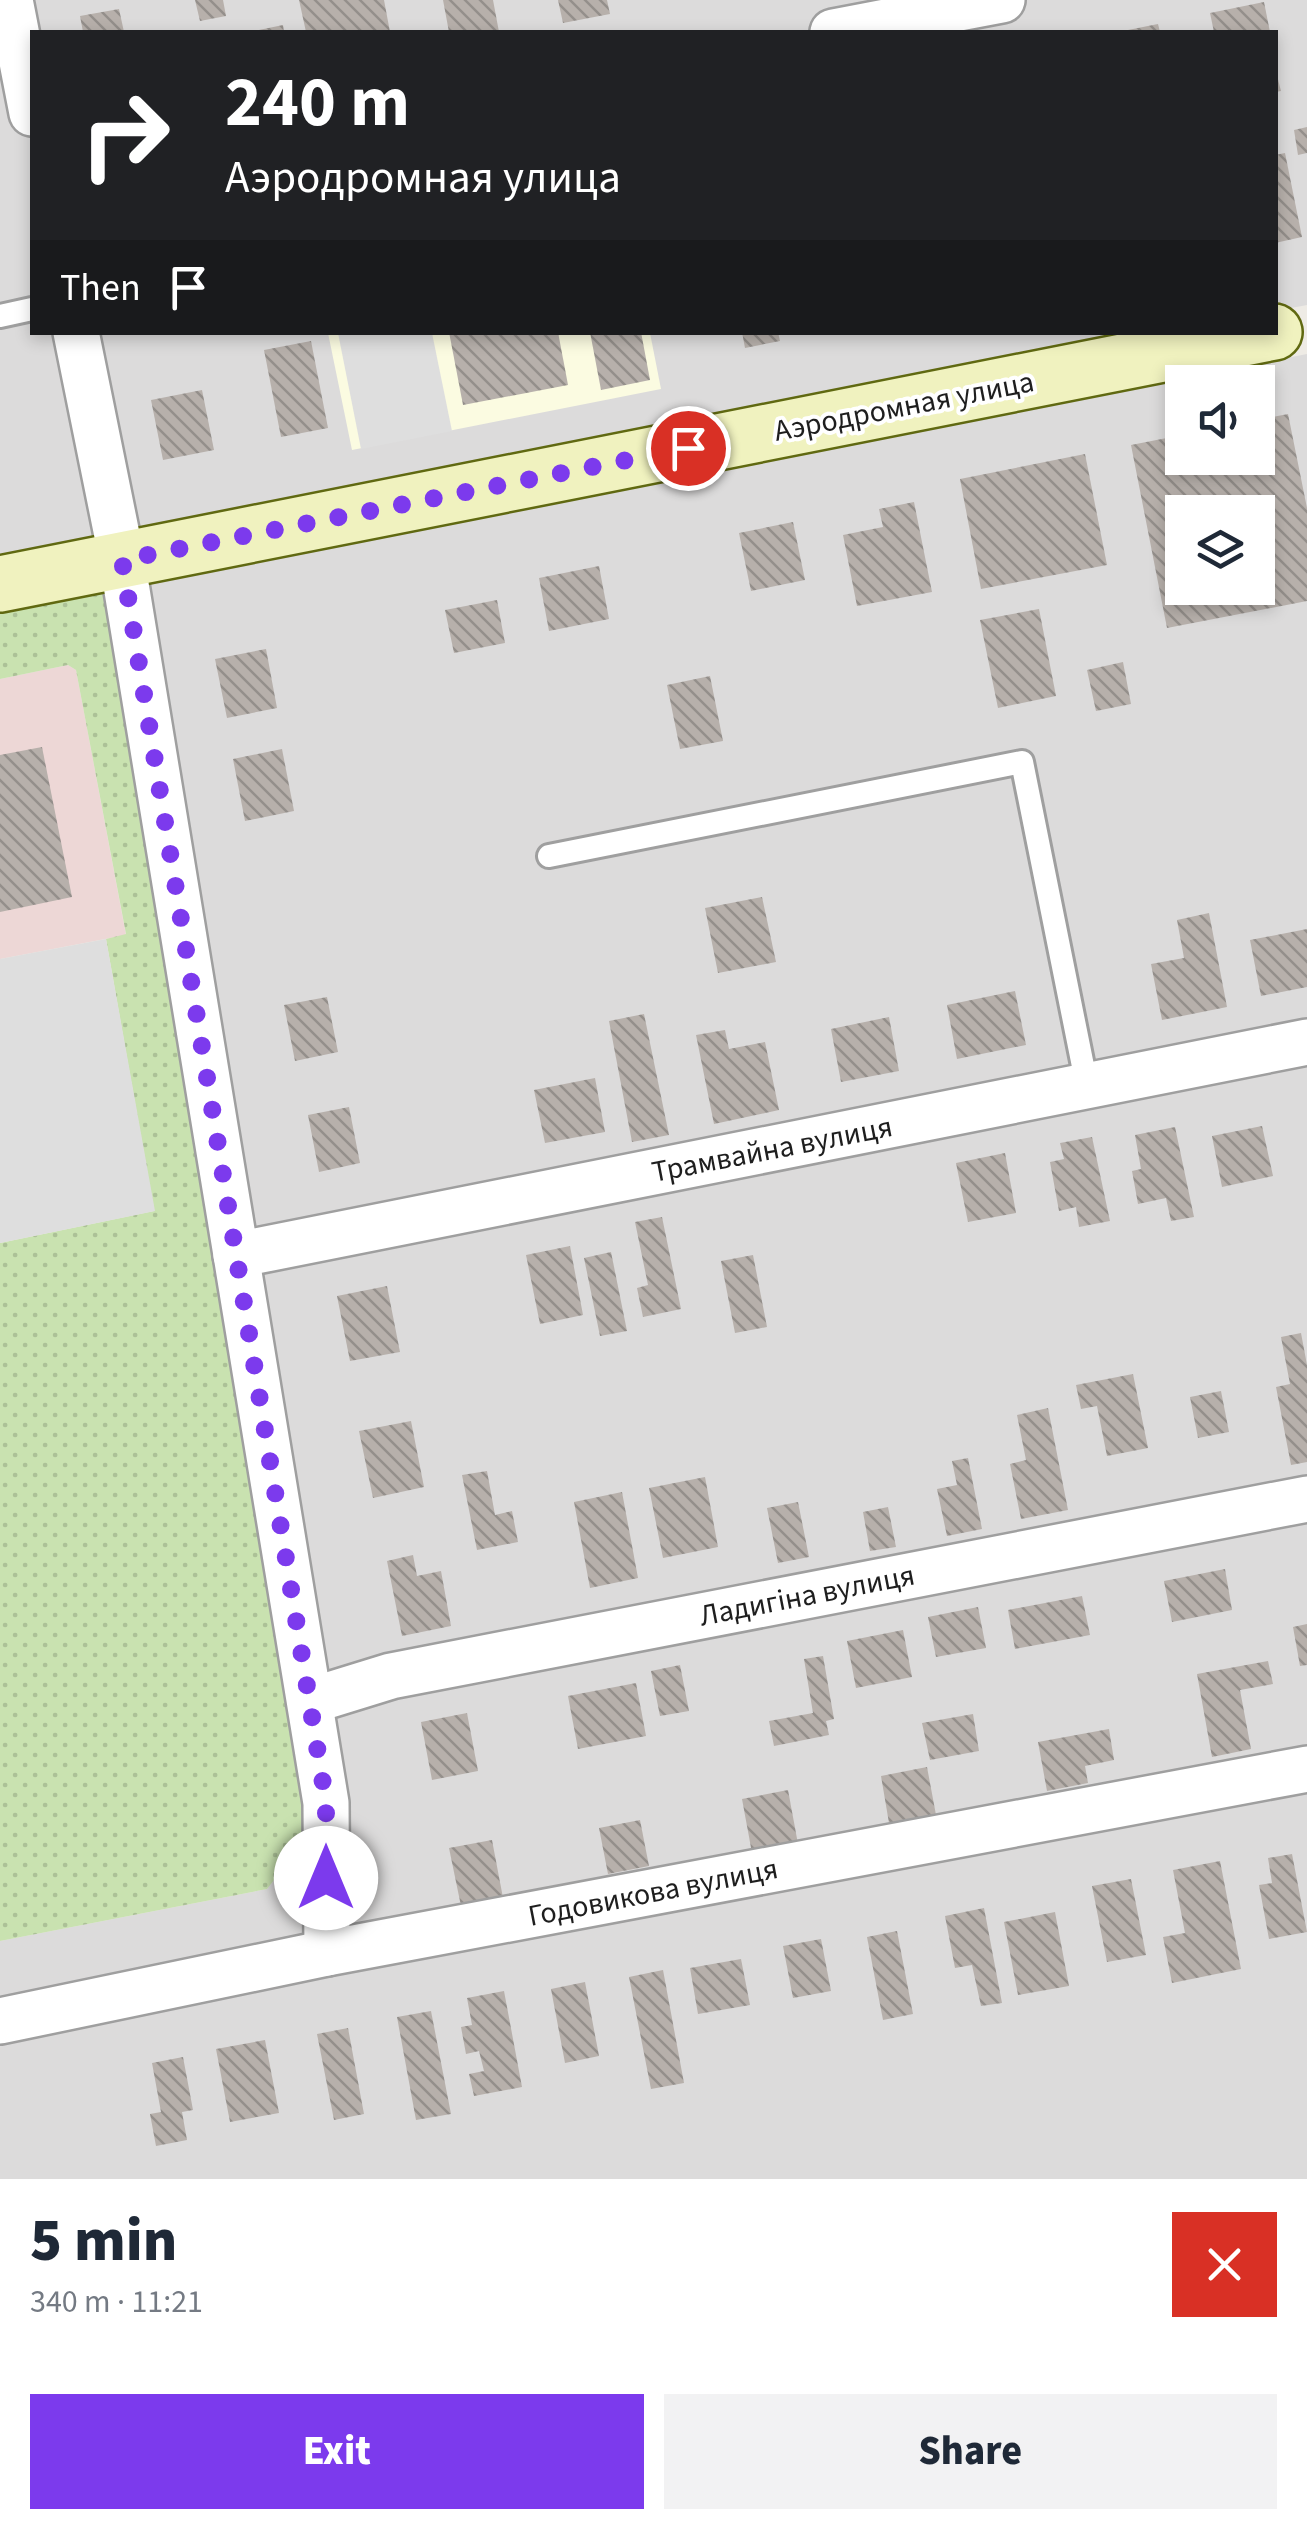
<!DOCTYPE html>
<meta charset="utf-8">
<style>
:root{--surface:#fff;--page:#f2f2f3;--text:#1f2937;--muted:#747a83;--accent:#7c3aed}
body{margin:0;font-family:"Source Sans 3",sans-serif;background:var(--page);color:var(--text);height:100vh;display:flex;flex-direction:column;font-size:38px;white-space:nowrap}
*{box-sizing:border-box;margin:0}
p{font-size:32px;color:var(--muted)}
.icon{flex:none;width:55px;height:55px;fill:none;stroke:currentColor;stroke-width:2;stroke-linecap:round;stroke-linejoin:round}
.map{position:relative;height:2179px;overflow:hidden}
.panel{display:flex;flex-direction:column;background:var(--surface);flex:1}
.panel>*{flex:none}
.top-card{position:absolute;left:30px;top:30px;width:1248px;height:305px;border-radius:0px;box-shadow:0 5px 15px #0003;background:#202124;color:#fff;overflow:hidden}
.controls{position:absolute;left:1165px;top:365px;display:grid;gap:20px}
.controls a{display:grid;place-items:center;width:110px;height:110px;border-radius:0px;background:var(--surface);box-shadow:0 5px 15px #0003;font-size:50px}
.pin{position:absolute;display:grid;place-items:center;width:85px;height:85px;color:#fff;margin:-42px;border:5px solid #fff;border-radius:50%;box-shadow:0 2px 10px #0007}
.me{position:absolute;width:110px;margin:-55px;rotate:0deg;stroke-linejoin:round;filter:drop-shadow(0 0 8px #0008)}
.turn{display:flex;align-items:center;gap:35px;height:210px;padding:0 30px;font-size:45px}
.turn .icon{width:130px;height:130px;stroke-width:2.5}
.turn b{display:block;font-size:70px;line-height:85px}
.then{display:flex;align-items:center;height:95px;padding:0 30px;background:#0003;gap:20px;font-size:38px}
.round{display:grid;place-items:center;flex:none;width:105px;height:105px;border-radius:0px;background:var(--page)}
.head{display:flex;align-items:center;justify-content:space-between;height:170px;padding:0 30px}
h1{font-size:60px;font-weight:800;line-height:75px}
.primary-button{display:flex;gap:20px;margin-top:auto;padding:20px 30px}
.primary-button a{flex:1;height:115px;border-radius:0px;background:var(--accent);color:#fff;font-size:40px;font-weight:800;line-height:115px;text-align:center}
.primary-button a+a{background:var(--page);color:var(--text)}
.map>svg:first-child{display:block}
.residential{fill:#dcdbdb;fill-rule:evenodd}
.commercial{fill:#edd7d6}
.education{fill:#fbfbe1}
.grass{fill:url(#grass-dots)}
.parking{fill:#dedede}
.building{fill:url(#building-back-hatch);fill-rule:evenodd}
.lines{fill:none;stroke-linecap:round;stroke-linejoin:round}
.lane-casing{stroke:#9f9f9f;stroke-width:28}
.street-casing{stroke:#9f9f9f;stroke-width:50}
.secondary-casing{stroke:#606911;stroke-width:60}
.lane{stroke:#fff;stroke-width:22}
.street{stroke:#fff;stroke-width:45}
.secondary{stroke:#f0f2bf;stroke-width:55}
.route{stroke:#7c3aed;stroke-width:18;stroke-dasharray:0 32.4}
.labels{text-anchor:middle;stroke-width:8;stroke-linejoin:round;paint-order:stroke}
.street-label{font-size:30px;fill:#1e1e1e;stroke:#fff}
</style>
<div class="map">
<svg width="1307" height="2179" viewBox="0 0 1307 2179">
<defs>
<pattern id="grass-dots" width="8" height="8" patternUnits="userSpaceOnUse" patternTransform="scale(2.5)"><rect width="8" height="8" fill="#c9e2b0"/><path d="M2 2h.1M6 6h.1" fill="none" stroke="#acc197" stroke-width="1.8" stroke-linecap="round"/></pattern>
<pattern id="building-back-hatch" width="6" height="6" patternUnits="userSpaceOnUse" patternTransform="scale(2.5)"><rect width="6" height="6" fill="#b7b0ab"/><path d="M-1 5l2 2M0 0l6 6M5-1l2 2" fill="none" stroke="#948f8b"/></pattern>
</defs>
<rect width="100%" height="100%" fill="#eeebe5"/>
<g class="residential">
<polygon points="0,0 1307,0 1307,305 1275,311 1275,32 32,32 32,332 1166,333 0,559"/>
<path d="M 1307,354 L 1307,2179 L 0,2179 L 0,1941 L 267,1889 L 304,1804 L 103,587 ZM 1182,382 L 1258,382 L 1258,458 L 1182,458 ZM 1182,512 L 1258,512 L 1258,588 L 1182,588 Z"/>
</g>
<polygon class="commercial" points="68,665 76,670 126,935 0,959 0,679"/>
<polygon class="education" points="328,333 650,333 661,389 352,450"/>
<polygon class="grass" points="103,587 304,1805 304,1841 267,1889 0,1941 0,1243 154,1211 106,939 126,934 76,670 68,665 0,679 0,607"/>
<g class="parking">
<polygon points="338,333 432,333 452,431 361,449"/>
<polygon points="106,939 155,1211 0,1243 0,959"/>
</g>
<g class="building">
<polygon points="195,0 223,0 226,16 200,21"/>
<polygon points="299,0 384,0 390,32 306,32"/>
<polygon points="443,0 493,0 499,32 449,32"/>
<polygon points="558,0 607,0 610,14 563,23"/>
<polygon points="1264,2 1270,32 1214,32 1210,13"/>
<polygon points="119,9 124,32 83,32 80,16"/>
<polygon points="1158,24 1160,32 1123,32 1123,31"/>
<polygon points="283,25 284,32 254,32 254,31"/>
<polygon points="1275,68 1281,91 1275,92"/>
<polygon points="1307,127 1307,153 1298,155 1294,130"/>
<polygon points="1285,153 1302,237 1275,243 1275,155"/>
<polygon points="449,332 558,332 568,385 463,405"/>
<polygon points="590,332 641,332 650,380 601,390"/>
<polygon points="742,332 778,332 780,341 745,348"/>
<polygon points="311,341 328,428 281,437 264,350"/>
<polygon points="202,390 214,450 163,460 151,400"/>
<path d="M 1288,414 L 1307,508 L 1307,601 L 1167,628 L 1131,445 L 1182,435 L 1182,458 L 1258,458 L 1258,420 ZM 1182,512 L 1258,512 L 1258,588 L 1182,588 Z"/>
<polygon points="1085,454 1107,565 981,589 960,479"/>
<polygon points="914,502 932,592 857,606 843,535 883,527 879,509"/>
<polygon points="793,522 805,580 751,591 739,533"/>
<polygon points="599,566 609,619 549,631 539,578"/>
<polygon points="497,600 505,643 454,653 445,610"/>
<polygon points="1039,609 1056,696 998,708 980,620"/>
<polygon points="266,649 277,708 227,718 215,659"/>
<polygon points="1123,662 1131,704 1096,711 1087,670"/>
<polygon points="710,676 723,741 680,749 667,685"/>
<polygon points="42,747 72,897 0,912 0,755"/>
<polygon points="282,749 294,811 245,821 233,759"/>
<polygon points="762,897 776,962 718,973 705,908"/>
<polygon points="1209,913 1227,1007 1162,1020 1151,964 1184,958 1177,920"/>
<polygon points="1307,929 1307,987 1261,996 1250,940"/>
<polygon points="1015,991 1026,1045 957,1059 947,1005"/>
<polygon points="327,997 338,1052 295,1061 284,1005"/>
<polygon points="644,1014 669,1135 632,1142 609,1021"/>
<polygon points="889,1017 899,1071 841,1082 831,1029"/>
<polygon points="725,1030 729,1049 765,1042 779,1110 714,1124 696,1035"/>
<polygon points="595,1078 605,1132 545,1143 534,1090"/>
<polygon points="349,1107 360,1163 319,1172 308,1115"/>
<polygon points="1262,1126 1273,1176 1222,1187 1212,1136"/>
<polygon points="1175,1127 1194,1217 1171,1221 1166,1198 1138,1204 1132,1171 1141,1169 1135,1135"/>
<polygon points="1092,1137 1110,1221 1079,1227 1076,1207 1059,1211 1050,1162 1064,1159 1060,1143"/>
<polygon points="1005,1153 1016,1213 968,1222 956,1163"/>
<polygon points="662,1217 681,1309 643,1317 637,1288 648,1285 635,1222"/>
<polygon points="570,1246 583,1315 540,1324 526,1255"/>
<polygon points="611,1252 627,1331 600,1336 584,1258"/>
<polygon points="753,1255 767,1327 735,1333 721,1261"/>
<polygon points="387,1286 400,1352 350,1361 337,1296"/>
<polygon points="1301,1333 1307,1365 1307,1462 1291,1465 1276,1387 1290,1384 1281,1337"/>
<polygon points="1133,1374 1148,1448 1107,1456 1097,1406 1081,1409 1076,1385"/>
<polygon points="1221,1391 1229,1432 1198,1438 1190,1397"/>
<polygon points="1048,1408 1068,1510 1021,1519 1010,1464 1026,1460 1017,1415"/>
<polygon points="411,1421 424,1487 373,1498 359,1431"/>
<polygon points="968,1458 982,1529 947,1536 937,1489 957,1485 952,1461"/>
<polygon points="487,1471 495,1515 512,1511 518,1542 477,1550 462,1475"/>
<polygon points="705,1477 718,1547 663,1558 649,1488"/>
<polygon points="622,1492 638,1578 590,1588 574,1502"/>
<polygon points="798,1502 809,1557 778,1563 767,1508"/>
<polygon points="888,1507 896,1547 870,1551 863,1512"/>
<polygon points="413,1555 417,1576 441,1571 451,1626 402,1636 387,1561"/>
<polygon points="1225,1569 1232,1610 1172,1622 1164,1581"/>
<polygon points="1082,1596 1090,1635 1015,1649 1008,1610"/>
<polygon points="978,1607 986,1648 936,1657 928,1617"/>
<polygon points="1307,1624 1307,1665 1300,1666 1293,1627"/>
<polygon points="903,1630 912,1677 856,1688 847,1641"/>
<polygon points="823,1656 834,1719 826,1721 829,1735 774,1746 769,1721 813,1713 804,1659"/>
<polygon points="1268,1661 1273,1684 1240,1690 1251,1749 1212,1757 1197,1674"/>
<polygon points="680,1665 689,1711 660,1716 651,1671"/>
<polygon points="636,1683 646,1736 578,1749 568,1696"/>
<polygon points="467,1713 478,1771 432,1780 421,1722"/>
<polygon points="973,1714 979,1751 930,1760 922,1723"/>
<polygon points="1109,1729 1114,1760 1085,1766 1088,1783 1047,1791 1038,1742"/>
<polygon points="927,1767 936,1815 889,1823 881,1776"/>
<polygon points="788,1790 798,1844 752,1853 742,1799"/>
<polygon points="640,1820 649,1866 608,1874 599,1828"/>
<polygon points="492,1840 503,1898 461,1906 449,1848"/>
<polygon points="1292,1854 1307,1932 1269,1939 1259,1885 1272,1883 1268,1858"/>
<polygon points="1220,1861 1241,1969 1172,1983 1163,1937 1185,1933 1173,1870"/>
<polygon points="1131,1879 1146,1955 1107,1962 1092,1886"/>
<polygon points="984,1908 1002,2003 981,2006 972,1965 955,1968 945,1916"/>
<polygon points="1055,1912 1069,1986 1018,1995 1004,1922"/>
<polygon points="897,1931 913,2014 883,2020 867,1937"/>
<polygon points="821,1939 831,1991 793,1998 783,1946"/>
<polygon points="741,1959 750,2005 698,2014 690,1968"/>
<polygon points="663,1970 684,2083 651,2089 629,1977"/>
<polygon points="585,1982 599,2056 565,2063 551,1989"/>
<polygon points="504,1991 522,2087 474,2096 469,2074 484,2071 479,2051 466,2054 461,2027 472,2025 467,1998"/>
<polygon points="431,2011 451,2114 416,2120 397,2017"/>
<polygon points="348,2028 364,2114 334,2120 317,2034"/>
<polygon points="265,2040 279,2113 230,2122 216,2049"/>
<polygon points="183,2057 193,2110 182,2112 187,2140 156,2146 150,2114 161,2112 152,2063"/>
</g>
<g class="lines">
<defs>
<g id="lane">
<polyline points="0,316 32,309"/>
<polyline points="549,856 1022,762 1087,1086"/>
</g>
<g id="street">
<polyline points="10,0 32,113"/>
<polyline points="833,32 1002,0"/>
<polyline points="76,332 122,560 326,1803 327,1953"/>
<polyline points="236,1255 1307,1042"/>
<polyline points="310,1701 391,1676 1307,1499"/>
<polyline points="0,2021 327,1953 1307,1769"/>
</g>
<polyline id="secondary" points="0,584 1274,332"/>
</defs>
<use href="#lane" class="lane-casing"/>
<use href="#street" class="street-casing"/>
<use href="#secondary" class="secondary-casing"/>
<use href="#lane" class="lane"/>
<use href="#street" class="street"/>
<use href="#secondary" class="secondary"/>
</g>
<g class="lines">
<polyline class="route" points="326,1878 326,1802 122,560 688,448"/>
</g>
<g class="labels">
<g class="street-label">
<text transform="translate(904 406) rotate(-11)" y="10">Аэродромная улица</text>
<text transform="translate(772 1149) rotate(-11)" y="10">Трамвайна вулиця</text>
<text transform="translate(807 1595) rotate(-11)" y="10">Ладигіна вулиця</text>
<text transform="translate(653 1892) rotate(-11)" y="10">Годовикова вулиця</text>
</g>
</g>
</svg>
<div class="controls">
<a><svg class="icon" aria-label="sound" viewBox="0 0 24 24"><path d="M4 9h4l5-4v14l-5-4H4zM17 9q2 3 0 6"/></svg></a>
<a><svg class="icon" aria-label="layers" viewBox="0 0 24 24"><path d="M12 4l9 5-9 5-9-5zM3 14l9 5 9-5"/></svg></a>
</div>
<div class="pin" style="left:688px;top:448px;background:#d93025"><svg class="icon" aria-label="arrive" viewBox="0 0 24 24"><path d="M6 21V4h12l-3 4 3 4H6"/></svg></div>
<svg class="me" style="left:326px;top:1878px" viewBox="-20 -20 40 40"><circle r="19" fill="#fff"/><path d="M0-13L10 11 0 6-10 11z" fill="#7c3aed"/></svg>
<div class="top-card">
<div class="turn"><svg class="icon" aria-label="right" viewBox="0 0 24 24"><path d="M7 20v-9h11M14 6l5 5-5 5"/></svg><div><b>240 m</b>Аэродромная улица</div></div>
<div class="then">Then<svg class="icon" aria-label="arrive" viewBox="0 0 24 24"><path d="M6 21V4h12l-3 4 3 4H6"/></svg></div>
</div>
</div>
<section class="panel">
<div class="head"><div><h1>5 min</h1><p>340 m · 11:21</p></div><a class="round" style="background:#d93025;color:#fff"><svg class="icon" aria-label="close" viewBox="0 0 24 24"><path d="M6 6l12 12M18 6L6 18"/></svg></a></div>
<div class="primary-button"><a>Exit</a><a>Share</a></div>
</section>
